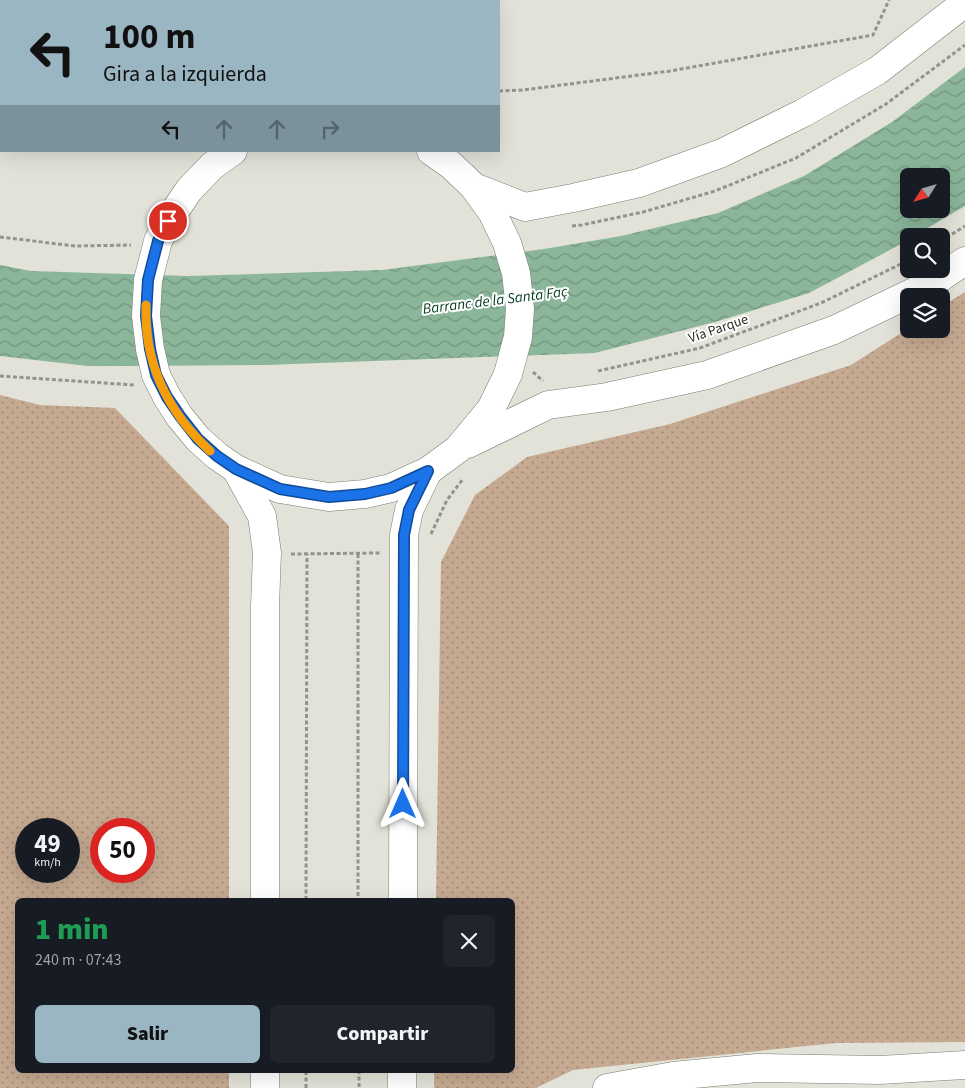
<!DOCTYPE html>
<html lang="es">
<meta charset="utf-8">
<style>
:root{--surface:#171b24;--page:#20242c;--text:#f1f3f6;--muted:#9ea1a6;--accent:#9ab6c2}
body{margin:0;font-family:"Source Sans 3",sans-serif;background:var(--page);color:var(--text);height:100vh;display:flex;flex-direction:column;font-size:19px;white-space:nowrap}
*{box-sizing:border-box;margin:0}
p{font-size:16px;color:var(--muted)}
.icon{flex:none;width:28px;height:28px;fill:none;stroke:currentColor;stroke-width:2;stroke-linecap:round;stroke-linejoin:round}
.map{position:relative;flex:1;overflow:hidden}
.side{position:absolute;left:15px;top:898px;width:500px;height:175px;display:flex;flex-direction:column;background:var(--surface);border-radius:8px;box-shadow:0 5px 20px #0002}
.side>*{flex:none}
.banner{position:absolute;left:0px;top:0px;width:500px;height:152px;box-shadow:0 5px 20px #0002;background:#9ab6c2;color:#111;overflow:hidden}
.needle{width:32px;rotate:233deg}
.fabs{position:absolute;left:900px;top:168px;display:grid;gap:10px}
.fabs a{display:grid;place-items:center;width:50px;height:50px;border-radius:8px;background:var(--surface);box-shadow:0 5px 20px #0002;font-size:25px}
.speed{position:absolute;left:15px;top:818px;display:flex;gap:10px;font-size:25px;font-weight:700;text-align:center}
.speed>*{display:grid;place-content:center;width:65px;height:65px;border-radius:50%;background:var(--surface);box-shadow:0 5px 20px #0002;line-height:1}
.speed small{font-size:12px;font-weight:400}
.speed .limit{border:8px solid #d22;background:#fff;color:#111}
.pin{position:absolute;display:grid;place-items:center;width:42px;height:42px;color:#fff;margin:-21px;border:2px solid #fff;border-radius:50%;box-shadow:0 1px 5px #0007}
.me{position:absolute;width:55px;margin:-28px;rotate:0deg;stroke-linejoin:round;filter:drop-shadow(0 0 4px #0008)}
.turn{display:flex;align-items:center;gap:18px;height:105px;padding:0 20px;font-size:22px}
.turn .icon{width:65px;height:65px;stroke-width:2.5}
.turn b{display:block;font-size:35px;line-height:42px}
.lanes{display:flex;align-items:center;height:48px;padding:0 20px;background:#0003;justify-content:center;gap:25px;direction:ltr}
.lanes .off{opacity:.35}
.round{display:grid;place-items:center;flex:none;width:52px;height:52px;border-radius:8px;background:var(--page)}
.overview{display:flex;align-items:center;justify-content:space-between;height:85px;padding:0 20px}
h1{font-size:30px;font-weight:800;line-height:38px;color:#1e9e55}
.action{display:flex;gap:10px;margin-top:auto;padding:10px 20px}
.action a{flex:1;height:58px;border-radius:8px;background:var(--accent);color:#111;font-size:20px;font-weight:800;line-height:58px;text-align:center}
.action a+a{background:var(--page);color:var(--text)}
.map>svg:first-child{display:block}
.grass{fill:url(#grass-dots);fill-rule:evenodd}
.water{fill:url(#water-waves);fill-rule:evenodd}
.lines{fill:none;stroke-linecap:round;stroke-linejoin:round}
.secondary-casing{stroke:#7c7c73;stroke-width:29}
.motorway-casing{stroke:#7c7c73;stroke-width:29}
.path{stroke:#94948d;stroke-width:3;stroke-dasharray:4 2.5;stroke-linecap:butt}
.secondary{stroke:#fff;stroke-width:28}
.motorway{stroke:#fff;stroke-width:28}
.route-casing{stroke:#114b97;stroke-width:12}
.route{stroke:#1a73e8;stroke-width:9}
.slow{stroke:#f59e0b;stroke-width:9}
.labels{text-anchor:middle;stroke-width:4;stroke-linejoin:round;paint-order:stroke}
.street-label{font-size:14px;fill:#2b2b27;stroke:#fff}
.water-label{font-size:15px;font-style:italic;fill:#053c21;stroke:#fff}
</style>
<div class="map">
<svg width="965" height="1088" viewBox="0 0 965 1088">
<defs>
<pattern id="grass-dots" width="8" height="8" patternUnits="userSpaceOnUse" patternTransform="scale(1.25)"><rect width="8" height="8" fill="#c6a991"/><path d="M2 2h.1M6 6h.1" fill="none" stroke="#a18a76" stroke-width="1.8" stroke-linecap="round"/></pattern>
<pattern id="water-waves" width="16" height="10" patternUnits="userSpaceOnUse" patternTransform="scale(1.25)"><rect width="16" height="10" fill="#8bb69a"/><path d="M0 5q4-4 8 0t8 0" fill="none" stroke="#72947e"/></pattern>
</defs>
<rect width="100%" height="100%" fill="#e2e2d8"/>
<g class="grass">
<polygon points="965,292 965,1042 836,1043 573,1070 536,1088 434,1088 434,1070 512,1070 512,900 436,900 441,562 475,495 527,457 670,424 851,365 909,328 941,329 941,307"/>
<path d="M 0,395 L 40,405 L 115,408 L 229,526 L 229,900 L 18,900 L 18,1070 L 229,1070 L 229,1088 L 0,1088 ZM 26,829 L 69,829 L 69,871 L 26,871 ZM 101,829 L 144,829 L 144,871 L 101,871 Z"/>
</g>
<path class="water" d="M 965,67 L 965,206 L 914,236 L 909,236 L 909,239 L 888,251 L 809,293 L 715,322 L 595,353 L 266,365 L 132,366 L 88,366 L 0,356 L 0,265 L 31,271 L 188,276 L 382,270 L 544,249 L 621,236 L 718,213 L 804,176 L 892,122 ZM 909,176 L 941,176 L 941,209 L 909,209 Z"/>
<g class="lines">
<defs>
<g id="secondary">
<polyline points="233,151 212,166 189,190 168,221 158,241 148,280 146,316 150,349 156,375 167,397 180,417 198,439 217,456 236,469 280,489 329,497 365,494 391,488 428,471 458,449 491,409 508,374 518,337 520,309 516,273 507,243 492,212 474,187 451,165 431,151"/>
<polyline points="474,187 525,207 573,198 639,183 722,153 803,113 877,71 961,6 965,1"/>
<polyline points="468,444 548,405 607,397 707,375 834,330 932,283 965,261"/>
<polyline points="236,469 262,516 267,553 265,606 265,900"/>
<polyline points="403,900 404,535 409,510 428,471"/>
<polyline points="265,1070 265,1088"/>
<polyline points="402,1088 402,1070"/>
</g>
<polyline id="motorway" points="607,1088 673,1076 757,1068 880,1070 965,1065"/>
</defs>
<use href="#secondary" class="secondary-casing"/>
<use href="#motorway" class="motorway-casing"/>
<g class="path">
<polyline points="134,0 136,1"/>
<polyline points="499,91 523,90 670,71 873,35 889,0"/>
<polyline points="572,226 582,225 643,212 715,191 796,158 886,104 965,45"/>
<polyline points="0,237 75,246 131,245"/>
<polyline points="941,241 965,226"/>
<polyline points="598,371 700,348 821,303 909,260"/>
<polyline points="533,372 543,381"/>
<polyline points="0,376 134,385"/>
<polyline points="431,534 447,500 463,479"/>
<polyline points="291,554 380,553"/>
<polyline points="358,554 358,900"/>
<polyline points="306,900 307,554"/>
<polyline points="359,1070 359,1088"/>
<polyline points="306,1088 306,1070"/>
</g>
<use href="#secondary" class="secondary"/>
<use href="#motorway" class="motorway"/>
</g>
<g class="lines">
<defs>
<polyline id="route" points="168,221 158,241 148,280 146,316 150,349 156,375 167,397 180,416 198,439 217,456 236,469 280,489 329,497 365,494 391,488 428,471 409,510 404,535 403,804"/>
</defs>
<use href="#route" class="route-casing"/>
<use href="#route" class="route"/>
<path class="slow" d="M 146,305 C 144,363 168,412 210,451"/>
</g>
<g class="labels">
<g class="street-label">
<text transform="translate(718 328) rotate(-19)" y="5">Vía Parque</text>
</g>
<g class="water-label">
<text transform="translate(495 300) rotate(-7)" y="5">Barranc de la Santa Faç</text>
</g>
</g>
</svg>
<div class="fabs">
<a><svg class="needle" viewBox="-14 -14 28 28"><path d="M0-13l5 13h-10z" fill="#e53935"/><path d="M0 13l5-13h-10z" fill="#9ea1a6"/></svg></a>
<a><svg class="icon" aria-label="search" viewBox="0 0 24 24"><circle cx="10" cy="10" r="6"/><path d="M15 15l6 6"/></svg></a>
<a><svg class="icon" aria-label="layers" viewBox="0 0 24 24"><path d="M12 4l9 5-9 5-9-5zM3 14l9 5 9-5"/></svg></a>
</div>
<div class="speed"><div>49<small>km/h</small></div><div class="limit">50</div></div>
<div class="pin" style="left:168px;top:221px;background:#d93025"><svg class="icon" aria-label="arrive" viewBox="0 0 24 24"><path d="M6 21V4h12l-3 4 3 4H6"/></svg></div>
<svg class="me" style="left:403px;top:804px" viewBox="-20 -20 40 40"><path d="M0-17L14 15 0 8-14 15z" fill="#1a73e8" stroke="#fff" stroke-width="4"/></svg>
<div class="banner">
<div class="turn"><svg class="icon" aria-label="left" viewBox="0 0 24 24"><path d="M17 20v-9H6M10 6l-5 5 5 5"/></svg><div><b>100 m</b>Gira a la izquierda</div></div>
<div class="lanes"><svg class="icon" aria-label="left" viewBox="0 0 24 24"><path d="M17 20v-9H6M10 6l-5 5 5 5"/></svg><svg class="icon off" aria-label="ahead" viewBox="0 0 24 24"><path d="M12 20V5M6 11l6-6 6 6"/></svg><svg class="icon off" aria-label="ahead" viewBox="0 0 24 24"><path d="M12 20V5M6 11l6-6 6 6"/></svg><svg class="icon off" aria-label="right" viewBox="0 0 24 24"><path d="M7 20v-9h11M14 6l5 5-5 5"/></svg></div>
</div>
<section class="side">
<div class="overview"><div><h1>1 min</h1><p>240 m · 07:43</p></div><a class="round"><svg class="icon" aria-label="close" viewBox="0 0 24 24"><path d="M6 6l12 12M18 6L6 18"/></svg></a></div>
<div class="action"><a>Salir</a><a>Compartir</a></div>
</section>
</div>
